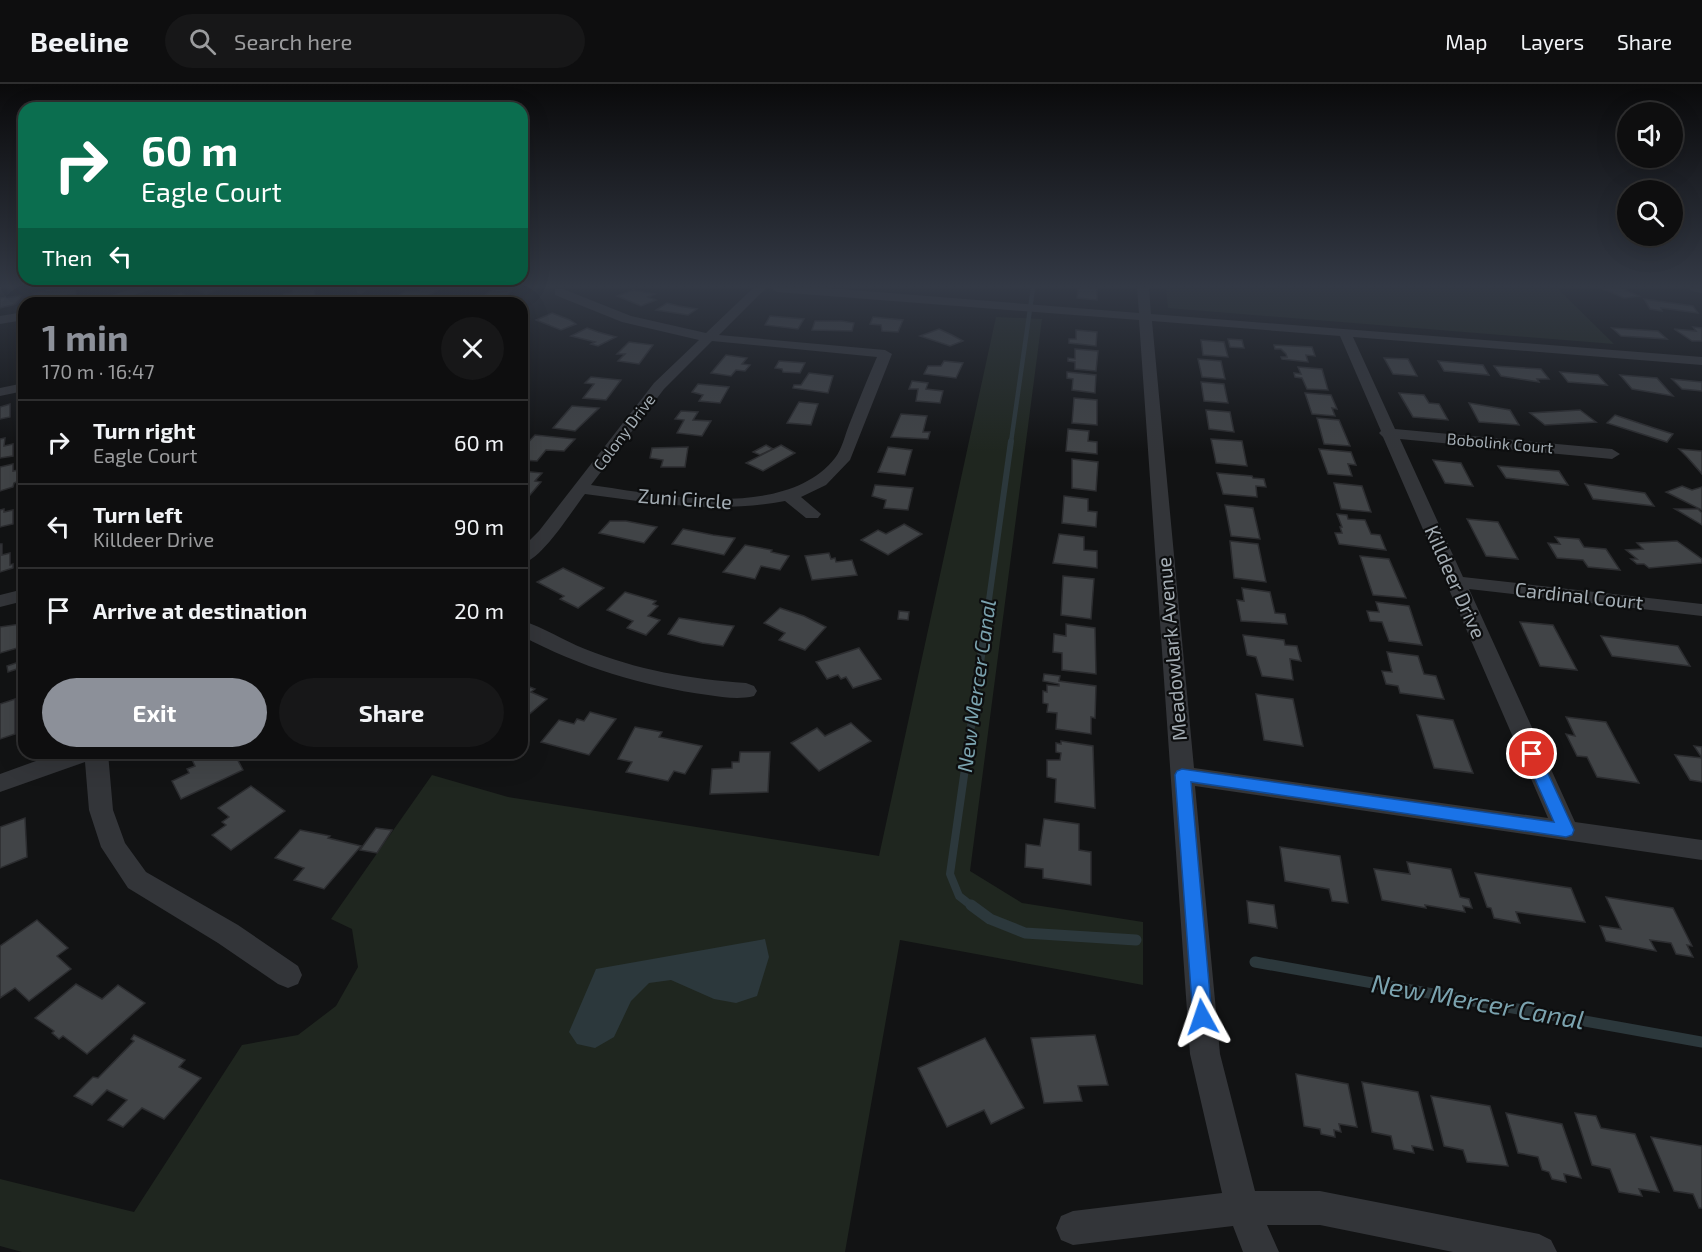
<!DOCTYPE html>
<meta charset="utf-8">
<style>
:root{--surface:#0e0e0f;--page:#171718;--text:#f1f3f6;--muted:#9b9c9e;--line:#2e2e2f;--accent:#8c9099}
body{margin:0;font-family:"Exo 2",sans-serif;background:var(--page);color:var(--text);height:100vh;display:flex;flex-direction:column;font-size:22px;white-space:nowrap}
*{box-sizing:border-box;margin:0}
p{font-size:20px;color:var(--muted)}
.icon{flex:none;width:33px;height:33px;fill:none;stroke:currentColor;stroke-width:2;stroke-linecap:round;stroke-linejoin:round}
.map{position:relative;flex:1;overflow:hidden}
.sheet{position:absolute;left:18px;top:213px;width:510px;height:462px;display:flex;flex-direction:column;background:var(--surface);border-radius:18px;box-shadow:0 6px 24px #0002,0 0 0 2px var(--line)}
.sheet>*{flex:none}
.banner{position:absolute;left:18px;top:18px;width:510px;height:183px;border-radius:18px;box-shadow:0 6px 24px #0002,0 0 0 2px var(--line);background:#0b6e4f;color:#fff;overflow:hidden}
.buttons{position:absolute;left:1617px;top:18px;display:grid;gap:12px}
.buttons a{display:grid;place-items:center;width:66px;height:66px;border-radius:50%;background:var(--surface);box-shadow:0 6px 24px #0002,0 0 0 2px var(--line);font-size:30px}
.pin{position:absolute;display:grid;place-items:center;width:51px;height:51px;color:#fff;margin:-26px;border:3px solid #fff;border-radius:50%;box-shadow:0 2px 6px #0007}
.me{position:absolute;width:66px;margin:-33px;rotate:355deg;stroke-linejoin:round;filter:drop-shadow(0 0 4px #0008)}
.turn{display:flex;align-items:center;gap:21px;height:126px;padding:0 24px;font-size:27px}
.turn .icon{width:78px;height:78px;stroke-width:2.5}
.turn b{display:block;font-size:42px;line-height:51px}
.then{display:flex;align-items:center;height:57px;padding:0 24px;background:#0003;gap:12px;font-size:22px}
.round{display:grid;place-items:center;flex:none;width:63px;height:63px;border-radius:32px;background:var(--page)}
.summary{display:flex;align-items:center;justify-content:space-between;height:102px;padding:0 24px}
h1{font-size:36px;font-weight:700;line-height:45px;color:var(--accent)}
.cta{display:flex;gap:12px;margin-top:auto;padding:12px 24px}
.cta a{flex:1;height:69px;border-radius:36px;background:var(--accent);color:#fff;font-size:24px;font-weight:700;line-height:69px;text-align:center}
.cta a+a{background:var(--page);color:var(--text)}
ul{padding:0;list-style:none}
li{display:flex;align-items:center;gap:18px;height:84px;padding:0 24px;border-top:2px solid var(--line)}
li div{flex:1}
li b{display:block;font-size:22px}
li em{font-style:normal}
header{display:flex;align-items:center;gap:36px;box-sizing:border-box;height:84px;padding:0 30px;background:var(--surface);border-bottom:2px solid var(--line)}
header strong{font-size:28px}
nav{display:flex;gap:33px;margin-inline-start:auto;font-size:21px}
.search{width:420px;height:54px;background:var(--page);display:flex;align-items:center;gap:15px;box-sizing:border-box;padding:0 21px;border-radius:33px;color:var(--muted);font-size:22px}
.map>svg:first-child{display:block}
.green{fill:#1f261f}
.water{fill:#2c383c}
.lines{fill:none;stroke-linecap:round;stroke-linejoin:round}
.stream-far3{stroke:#2c383c;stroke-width:4.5}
.stream-far2{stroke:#2c383c;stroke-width:6}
.stream-far1{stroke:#2c383c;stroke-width:8}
.stream{stroke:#2c383c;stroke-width:11}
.building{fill:#414447;stroke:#2c2d30;stroke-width:1.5}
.street{fill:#333539;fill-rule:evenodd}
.route{fill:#1a73e8;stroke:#114b97;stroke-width:1.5}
.labels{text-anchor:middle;stroke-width:4.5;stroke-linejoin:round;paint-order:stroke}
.far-street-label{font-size:16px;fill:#a4adb4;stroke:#0d0e0f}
.street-label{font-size:20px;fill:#a4adb4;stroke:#0d0e0f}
.water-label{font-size:21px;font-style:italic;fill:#7ba3af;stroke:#0d0e0f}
.near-water-label{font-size:26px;font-style:italic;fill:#7ba3af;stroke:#0d0e0f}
</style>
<header>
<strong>Beeline</strong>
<div class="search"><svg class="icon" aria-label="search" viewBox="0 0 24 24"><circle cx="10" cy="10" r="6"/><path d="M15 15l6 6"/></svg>Search here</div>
<nav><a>Map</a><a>Layers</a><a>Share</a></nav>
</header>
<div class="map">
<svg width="1702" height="1168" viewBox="0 0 1702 1168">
<rect width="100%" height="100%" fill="#121314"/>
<g class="green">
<polygon points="1166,204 1557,204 1614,260 1168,224"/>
<polygon points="996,233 1042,235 970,787 1022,819 1143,838 1143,901 900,856 845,1168 22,1168 0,1162 0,1095 134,1128 242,961 298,951 336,922 358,883 352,845 331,835 432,691 508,713 879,772"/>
</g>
<polygon class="water" points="765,855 769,873 757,912 736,919 714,915 671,896 649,899 631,917 614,953 595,964 577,960 569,948 596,885"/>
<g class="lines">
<polyline class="stream-far3" points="1011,358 1033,204"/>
<polyline class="stream-far2" points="983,559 1011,357"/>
<polyline class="stream-far1" points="973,823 959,812 950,790 983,558"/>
<g class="stream">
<polyline points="971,821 990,835 1025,849 1136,856"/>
<polyline points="1255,878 1702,958"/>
</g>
</g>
<g class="building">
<polygon points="193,204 223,204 206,210"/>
<polygon points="293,204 315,204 314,214 289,216 291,212 283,213 284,210 292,209"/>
<polygon points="422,204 438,206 429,211 434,212 425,218 396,213 406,207 417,207"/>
<polygon points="512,204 508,213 482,214 493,204"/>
<polygon points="1078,204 1097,204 1097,216 1077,214"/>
<polygon points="1601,204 1621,204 1639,212 1624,214"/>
<polygon points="49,205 75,205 76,210 33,216 33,209"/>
<polygon points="633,206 655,210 648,213 656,216 641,222 617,212"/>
<polygon points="181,209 191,215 176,219 144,218"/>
<polygon points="21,212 16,220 0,224 0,214"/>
<polygon points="1644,215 1693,222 1698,229 1661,224 1662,227 1650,225"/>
<polygon points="667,219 679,222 697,225 688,231 656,226"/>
<polygon points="552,229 570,236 576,240 561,246 536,236"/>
<polygon points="770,232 804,235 798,245 765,241"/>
<polygon points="873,233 903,236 898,248 882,247 881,241 870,240"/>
<polygon points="815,237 842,237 854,239 852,247 812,246"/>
<polygon points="1693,243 1702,244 1702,257 1692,257 1674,245 1696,247"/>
<polygon points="587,244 598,248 616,253 598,262 591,260 595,258 571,252"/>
<polygon points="1612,244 1658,247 1667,255 1621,252"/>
<polygon points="939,245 952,251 963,257 950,262 920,252"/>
<polygon points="1076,246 1097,248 1096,262 1069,259 1069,255 1076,255"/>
<polygon points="1228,255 1242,256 1244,264 1230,263"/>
<polygon points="1201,256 1224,258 1228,273 1203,271"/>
<polygon points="629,258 653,261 639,280 618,277 625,270 617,270"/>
<polygon points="1274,261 1312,263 1315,272 1306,271 1308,278 1282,275 1281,273 1287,273 1286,270 1281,265 1275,265"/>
<polygon points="1075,265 1098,267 1096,287 1075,285 1075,278 1068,277 1068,274 1075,275"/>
<polygon points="726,271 747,274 742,280 750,281 745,287 736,286 731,292 711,289"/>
<polygon points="1384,274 1408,275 1417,292 1393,290"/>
<polygon points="1198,275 1221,277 1225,295 1202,293"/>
<polygon points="779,277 805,279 800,289 783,288 782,285 775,284"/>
<polygon points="944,277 963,279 956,294 924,290 928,282 941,282"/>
<polygon points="1438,277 1483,281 1489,291 1444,287"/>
<polygon points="1494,282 1541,285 1549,295 1537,295 1539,298 1501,292"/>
<polygon points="1298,283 1322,285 1328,306 1307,305 1302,294 1295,293 1294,289 1301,290"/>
<polygon points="1067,288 1096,291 1095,309 1072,306 1073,295 1067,294"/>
<polygon points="1560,288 1598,291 1607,301 1568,298"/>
<polygon points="809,289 833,292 828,309 793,304 794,301 801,301"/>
<polygon points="1620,291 1657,294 1673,312 1632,305"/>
<polygon points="591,293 621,296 606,316 583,314 594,300 585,299"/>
<polygon points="1672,295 1702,298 1702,307 1682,305"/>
<polygon points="912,297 928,299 926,305 943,307 940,319 916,317 918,305 909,305"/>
<polygon points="1201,298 1224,300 1228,319 1204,317"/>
<polygon points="698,300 729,303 720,319 699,317 703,311 692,308"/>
<polygon points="1305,309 1331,311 1337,325 1332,324 1335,332 1312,330"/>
<polygon points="1399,309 1424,311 1429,319 1439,320 1448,336 1413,333"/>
<polygon points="1074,314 1097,316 1097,341 1072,339"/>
<polygon points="799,318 818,320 811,341 787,339"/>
<polygon points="1469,319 1510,326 1519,341 1479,338"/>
<polygon points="10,320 10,333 0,335 0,323"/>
<polygon points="572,322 599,324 575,347 553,344"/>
<polygon points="1206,326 1230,328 1234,348 1209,345"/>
<polygon points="1580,326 1596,338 1545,341 1530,329"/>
<polygon points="681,327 698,328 693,336 711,337 702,352 677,349 684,336 675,335"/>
<polygon points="901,330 927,332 923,348 930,348 928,355 891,353"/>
<polygon points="1615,331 1654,344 1673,350 1667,358 1607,339"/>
<polygon points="1317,334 1339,336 1350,362 1324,360"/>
<polygon points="1068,345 1089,347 1088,357 1097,358 1097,370 1066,367"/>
<polygon points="535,351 575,355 564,367 546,366 537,377 522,376 522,365"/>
<polygon points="5,354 4,362 13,360 13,372 0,374 0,355"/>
<polygon points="1211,355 1242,357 1247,382 1216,379"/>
<polygon points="766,361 773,365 760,371 753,368"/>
<polygon points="781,361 795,369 763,387 746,379"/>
<polygon points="688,363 685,383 661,383 663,376 650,374 652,364"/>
<polygon points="888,363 912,366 905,391 878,388"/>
<polygon points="1319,365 1351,368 1356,381 1348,380 1352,392 1328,390"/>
<polygon points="1679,365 1702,367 1702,390 1687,373"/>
<polygon points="1072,375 1098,378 1096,407 1072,404"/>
<polygon points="1433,376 1461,379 1473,402 1445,399"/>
<polygon points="13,380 13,387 19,386 19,397 14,399 13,403 0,407 0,383"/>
<polygon points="1498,382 1559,387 1568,401 1506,394"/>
<polygon points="522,387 542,389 535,397 541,398 525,417 522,416"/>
<polygon points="1217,389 1252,392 1253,394 1264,395 1266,403 1256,402 1257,413 1223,410"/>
<polygon points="1334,399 1362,402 1371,428 1341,425"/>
<polygon points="1585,400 1645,409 1654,422 1593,415"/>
<polygon points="875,401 913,404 908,426 884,424 886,416 872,412"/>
<polygon points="1682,402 1692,406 1702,403 1702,426 1666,408"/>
<polygon points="1064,412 1088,415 1088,427 1097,428 1096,443 1062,439"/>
<polygon points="1225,421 1253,424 1260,455 1231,452"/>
<polygon points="4,425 4,428 13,426 13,440 0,443 0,426"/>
<polygon points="1675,425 1698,425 1702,429 1702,441"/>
<polygon points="1337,430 1347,431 1348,435 1365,436 1371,450 1380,451 1386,466 1339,460 1335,449 1342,449 1340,443 1342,443"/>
<polygon points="1467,435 1498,438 1518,475 1486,472"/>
<polygon points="610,437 626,437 657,443 644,459 599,449"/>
<polygon points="904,440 922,450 888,471 861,456 878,446 886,450"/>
<polygon points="683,445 713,451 735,454 724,471 672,460"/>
<polygon points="1059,450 1084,453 1084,466 1097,467 1097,484 1053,479"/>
<polygon points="1555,453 1579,455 1584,463 1606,465 1620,486 1588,483 1583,476 1557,474 1548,459 1560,460"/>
<polygon points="1230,457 1258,460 1266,498 1234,494"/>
<polygon points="1677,457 1702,475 1702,479 1649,484 1644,480 1637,480 1631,475 1637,475 1626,466 1643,465 1637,459"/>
<polygon points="0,460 2,460 2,471 10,469 10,481 13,480 13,484 0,488"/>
<polygon points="745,461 772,466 771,468 789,472 780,486 761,482 755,495 723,488"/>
<polygon points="829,469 831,475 835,474 836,478 852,476 857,491 812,496 805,472"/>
<polygon points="1360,472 1389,475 1406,514 1373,511"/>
<polygon points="563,484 604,504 578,524 560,515 564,512 537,498"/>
<polygon points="1063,492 1094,495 1091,535 1061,531"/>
<polygon points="1242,504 1270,508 1275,529 1285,530 1287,540 1241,537 1237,516 1244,517"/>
<polygon points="625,508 656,517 653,520 658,522 648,532 660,536 646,551 627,544 633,537 607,526"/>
<polygon points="1376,518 1409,522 1422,561 1389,557 1382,538 1370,537 1367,527 1379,528"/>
<polygon points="780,524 804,532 826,543 805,566 779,556 785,549 764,539"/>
<polygon points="899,527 909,528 908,536 898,535"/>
<polygon points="679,534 711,539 734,542 723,562 702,559 668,550"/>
<polygon points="1520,538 1553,541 1577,586 1540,582"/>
<polygon points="20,540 21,563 0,569 0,543"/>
<polygon points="1066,540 1095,544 1096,590 1062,586 1062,569 1053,568 1054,550 1066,552"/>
<polygon points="1243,551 1284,556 1285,561 1297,562 1301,577 1290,575 1293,596 1262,592 1256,573 1247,571"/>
<polygon points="1601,552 1678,562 1690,582 1612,572"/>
<polygon points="859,564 881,595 853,604 846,593 841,595 838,591 827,595 816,578"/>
<polygon points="1387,568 1418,572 1424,590 1436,592 1444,615 1400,609 1398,602 1386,600 1382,587 1392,588"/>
<polygon points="22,577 23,583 8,588 7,582"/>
<polygon points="1044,590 1060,592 1059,597 1096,602 1095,634 1091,633 1091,650 1056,645 1057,629 1047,628 1048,620 1043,619 1043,607 1047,608 1047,601 1059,602 1059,600 1043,597"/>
<polygon points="522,600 535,605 531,608 547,615 526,633 522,631"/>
<polygon points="1256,610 1293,615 1303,662 1264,656"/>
<polygon points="15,615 15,650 0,655 0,620"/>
<polygon points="590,628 616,635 589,671 541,658 559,636 574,640 577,635 584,637"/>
<polygon points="1417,631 1453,636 1473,689 1434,684"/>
<polygon points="1566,633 1606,638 1639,699 1597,693 1587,673 1577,672 1566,650 1575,652"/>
<polygon points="851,639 871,657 819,687 791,659 817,644 825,652"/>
<polygon points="635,643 662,648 659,653 702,662 685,690 674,687 668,697 626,688 632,678 618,675"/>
<polygon points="1061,657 1093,662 1095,724 1055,718 1056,695 1047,693 1047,676 1060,676 1061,669 1056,668 1056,659 1061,660"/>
<polygon points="1694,662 1702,663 1702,698 1690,696 1675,671 1702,674"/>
<polygon points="740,668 770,668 768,708 710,710 712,685 732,684 732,678 739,678"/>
<polygon points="194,669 234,669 243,686 181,715 172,697 189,689 187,685 195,682 190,671"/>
<polygon points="251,702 285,727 231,766 212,751 226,741 222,738 229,733 218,724"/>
<polygon points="25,734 27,773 0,784 0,743"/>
<polygon points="1044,735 1079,740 1079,766 1091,768 1091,801 1043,794 1043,785 1025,783 1026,760 1040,762"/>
<polygon points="376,744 392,746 377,769 360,766"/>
<polygon points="300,746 330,752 328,754 361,762 324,805 294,796 304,784 275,774"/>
<polygon points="1280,763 1340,772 1348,819 1332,817 1329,805 1285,797"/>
<polygon points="1407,778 1451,785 1460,813 1469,815 1472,824 1463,822 1465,828 1425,821 1426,824 1382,816 1374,785 1410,790"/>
<polygon points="1475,789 1571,804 1585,838 1516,828 1520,839 1494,834 1491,824 1487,823"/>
<polygon points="1606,813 1673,824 1692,862 1687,861 1693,873 1676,870 1671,859 1650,856 1656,867 1606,857 1600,842 1621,845"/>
<polygon points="1247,817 1274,821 1277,844 1249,839"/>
<polygon points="37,836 68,864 57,872 71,885 29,917 15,904 0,914 0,862"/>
<polygon points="76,900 102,915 118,901 145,919 87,970 63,952 59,955 52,949 54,947 35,934"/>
<polygon points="134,951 185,976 179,983 201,994 164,1035 142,1024 123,1043 108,1036 127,1016 107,1006 92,1021 74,1012 93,993 98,994 134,957 131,955"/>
<polygon points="1095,951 1108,1001 1078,1002 1082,1017 1044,1019 1031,954"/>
<polygon points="985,954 1024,1024 991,1040 984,1026 947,1043 918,984"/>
<polygon points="1296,990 1348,1000 1357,1043 1339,1040 1341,1048 1334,1046 1335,1053 1321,1050 1320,1045 1304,1042"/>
<polygon points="1362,998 1418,1008 1433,1066 1412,1062 1414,1069 1394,1065 1391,1052 1372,1048"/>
<polygon points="1431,1012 1490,1022 1508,1082 1467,1078 1463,1066 1444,1062"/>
<polygon points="1506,1029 1562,1040 1581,1094 1564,1090 1566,1098 1552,1095 1549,1088 1542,1086 1538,1073 1518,1069"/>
<polygon points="1575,1029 1596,1032 1601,1044 1635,1050 1659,1108 1639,1105 1642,1112 1619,1108 1610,1085 1592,1081"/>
<polygon points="1651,1053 1702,1062 1702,1124 1699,1124 1693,1110 1674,1107"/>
</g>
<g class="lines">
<g class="street">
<polygon points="135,204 157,204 106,219 85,219"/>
<polygon points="356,204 371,204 361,210 357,209"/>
<path d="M 753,204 L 766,204 L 719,251 L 885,266 L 892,270 L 850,376 L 826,401 L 801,413 L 821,430 L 818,434 L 806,434 L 785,417 C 718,430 652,419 585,410 C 571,428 543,474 522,480 L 522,464 L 539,447 L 654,299 L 699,256 L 622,238 L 555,211 L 555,205 L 563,205 L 631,232 L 706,249 ZM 712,257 L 877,273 C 867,296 858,318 849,341 C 845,351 842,365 835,374 C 785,437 661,411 591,401 L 664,305 Z"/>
<path d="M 771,204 L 827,204 L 1139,229 L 1137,204 L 1149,204 L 1151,230 L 1702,273 L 1702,281 L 1353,253 L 1395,345 L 1612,365 L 1620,370 L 1612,375 L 1400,355 L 1463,493 L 1702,520 L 1702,532 L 1469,505 L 1575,738 L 1702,756 L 1702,776 L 1195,702 L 1220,970 L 1255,1107 L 1320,1107 L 1539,1150 L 1551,1156 L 1557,1168 L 1453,1168 L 1320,1141 L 1267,1141 L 1279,1168 L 1243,1168 L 1233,1142 L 1073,1161 L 1061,1156 L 1056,1144 L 1061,1132 L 1073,1127 L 1222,1109 L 1190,970 L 1139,236 L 777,208 ZM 1152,237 L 1340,252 L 1381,347 L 1379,349 L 1383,353 L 1548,734 L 1194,684 Z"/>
<polygon points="1689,204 1702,204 1702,209 1691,207"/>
<polygon points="24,228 24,236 0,240 0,232"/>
<polygon points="24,299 24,307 0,312 0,304"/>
<polygon points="24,505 24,517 0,523 0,511"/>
<path d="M 522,537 C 544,543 564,557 585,565 C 637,586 690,595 746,599 L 754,602 L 757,607 L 754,612 C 739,616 722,613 708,611 C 642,602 580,583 522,552 Z"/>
<polygon points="58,669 108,669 113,726 125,759 146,788 238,841 298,882 302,891 298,900 288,904 278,900 218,859 128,804 101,763 89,726 85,678 0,708 0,690"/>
</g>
</g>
<linearGradient id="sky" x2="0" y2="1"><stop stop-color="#0a0a0b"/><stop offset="0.55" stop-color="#333945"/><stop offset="1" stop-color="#333945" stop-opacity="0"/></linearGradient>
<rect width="1702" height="368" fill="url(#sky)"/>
<polygon class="route" points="1532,664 1539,670 1574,746 1572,751 1566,753 1191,698 1212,933 1209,939 1202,942 1195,939 1193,933 1175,691 1177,687 1182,685 1554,738 1524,670"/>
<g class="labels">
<g class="far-street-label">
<text transform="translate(624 348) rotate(-53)" y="6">Colony Drive</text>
<text transform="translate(1500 359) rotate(5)" y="6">Bobolink Court</text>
</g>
<g class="street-label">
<text transform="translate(685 415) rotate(4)" y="7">Zuni Circle</text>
<text transform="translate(1455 498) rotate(66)" y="7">Killdeer Drive</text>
<text transform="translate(1579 512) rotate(6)" y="7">Cardinal Court</text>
<text transform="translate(1172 565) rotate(-95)" y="7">Meadowlark Avenue</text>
</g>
<g class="water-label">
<text transform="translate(977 602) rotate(-82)" y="7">New Mercer Canal</text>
</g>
<g class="near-water-label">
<text transform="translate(1478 918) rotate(10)" y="9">New Mercer Canal</text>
</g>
</g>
</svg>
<div class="buttons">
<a><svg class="icon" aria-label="sound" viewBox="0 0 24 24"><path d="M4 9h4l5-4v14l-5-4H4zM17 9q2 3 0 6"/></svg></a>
<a><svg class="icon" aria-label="search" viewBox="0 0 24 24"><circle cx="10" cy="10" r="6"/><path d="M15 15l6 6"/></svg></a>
</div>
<div class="pin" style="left:1532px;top:670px;background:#d93025"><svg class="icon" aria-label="arrive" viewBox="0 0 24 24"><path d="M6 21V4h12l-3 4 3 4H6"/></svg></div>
<svg class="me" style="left:1202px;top:933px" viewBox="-20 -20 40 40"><path d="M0-17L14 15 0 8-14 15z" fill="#1a73e8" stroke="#fff" stroke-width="4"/></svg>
<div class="banner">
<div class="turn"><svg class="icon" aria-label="right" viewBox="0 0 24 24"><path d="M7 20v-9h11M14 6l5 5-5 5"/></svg><div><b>60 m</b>Eagle Court</div></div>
<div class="then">Then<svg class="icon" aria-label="left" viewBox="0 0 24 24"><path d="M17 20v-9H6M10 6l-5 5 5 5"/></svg></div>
</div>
<section class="sheet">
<div class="summary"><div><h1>1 min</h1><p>170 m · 16:47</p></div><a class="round"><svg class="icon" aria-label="close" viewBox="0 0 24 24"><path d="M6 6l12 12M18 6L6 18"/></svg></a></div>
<ul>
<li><svg class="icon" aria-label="right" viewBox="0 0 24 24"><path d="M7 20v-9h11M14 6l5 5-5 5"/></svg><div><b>Turn right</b><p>Eagle Court</p></div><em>60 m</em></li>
<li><svg class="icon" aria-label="left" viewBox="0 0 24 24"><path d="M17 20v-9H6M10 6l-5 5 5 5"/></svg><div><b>Turn left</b><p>Killdeer Drive</p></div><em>90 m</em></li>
<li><svg class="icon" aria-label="arrive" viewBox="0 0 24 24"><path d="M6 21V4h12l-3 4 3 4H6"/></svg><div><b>Arrive at destination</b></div><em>20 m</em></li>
</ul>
<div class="cta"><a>Exit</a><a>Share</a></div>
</section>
</div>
